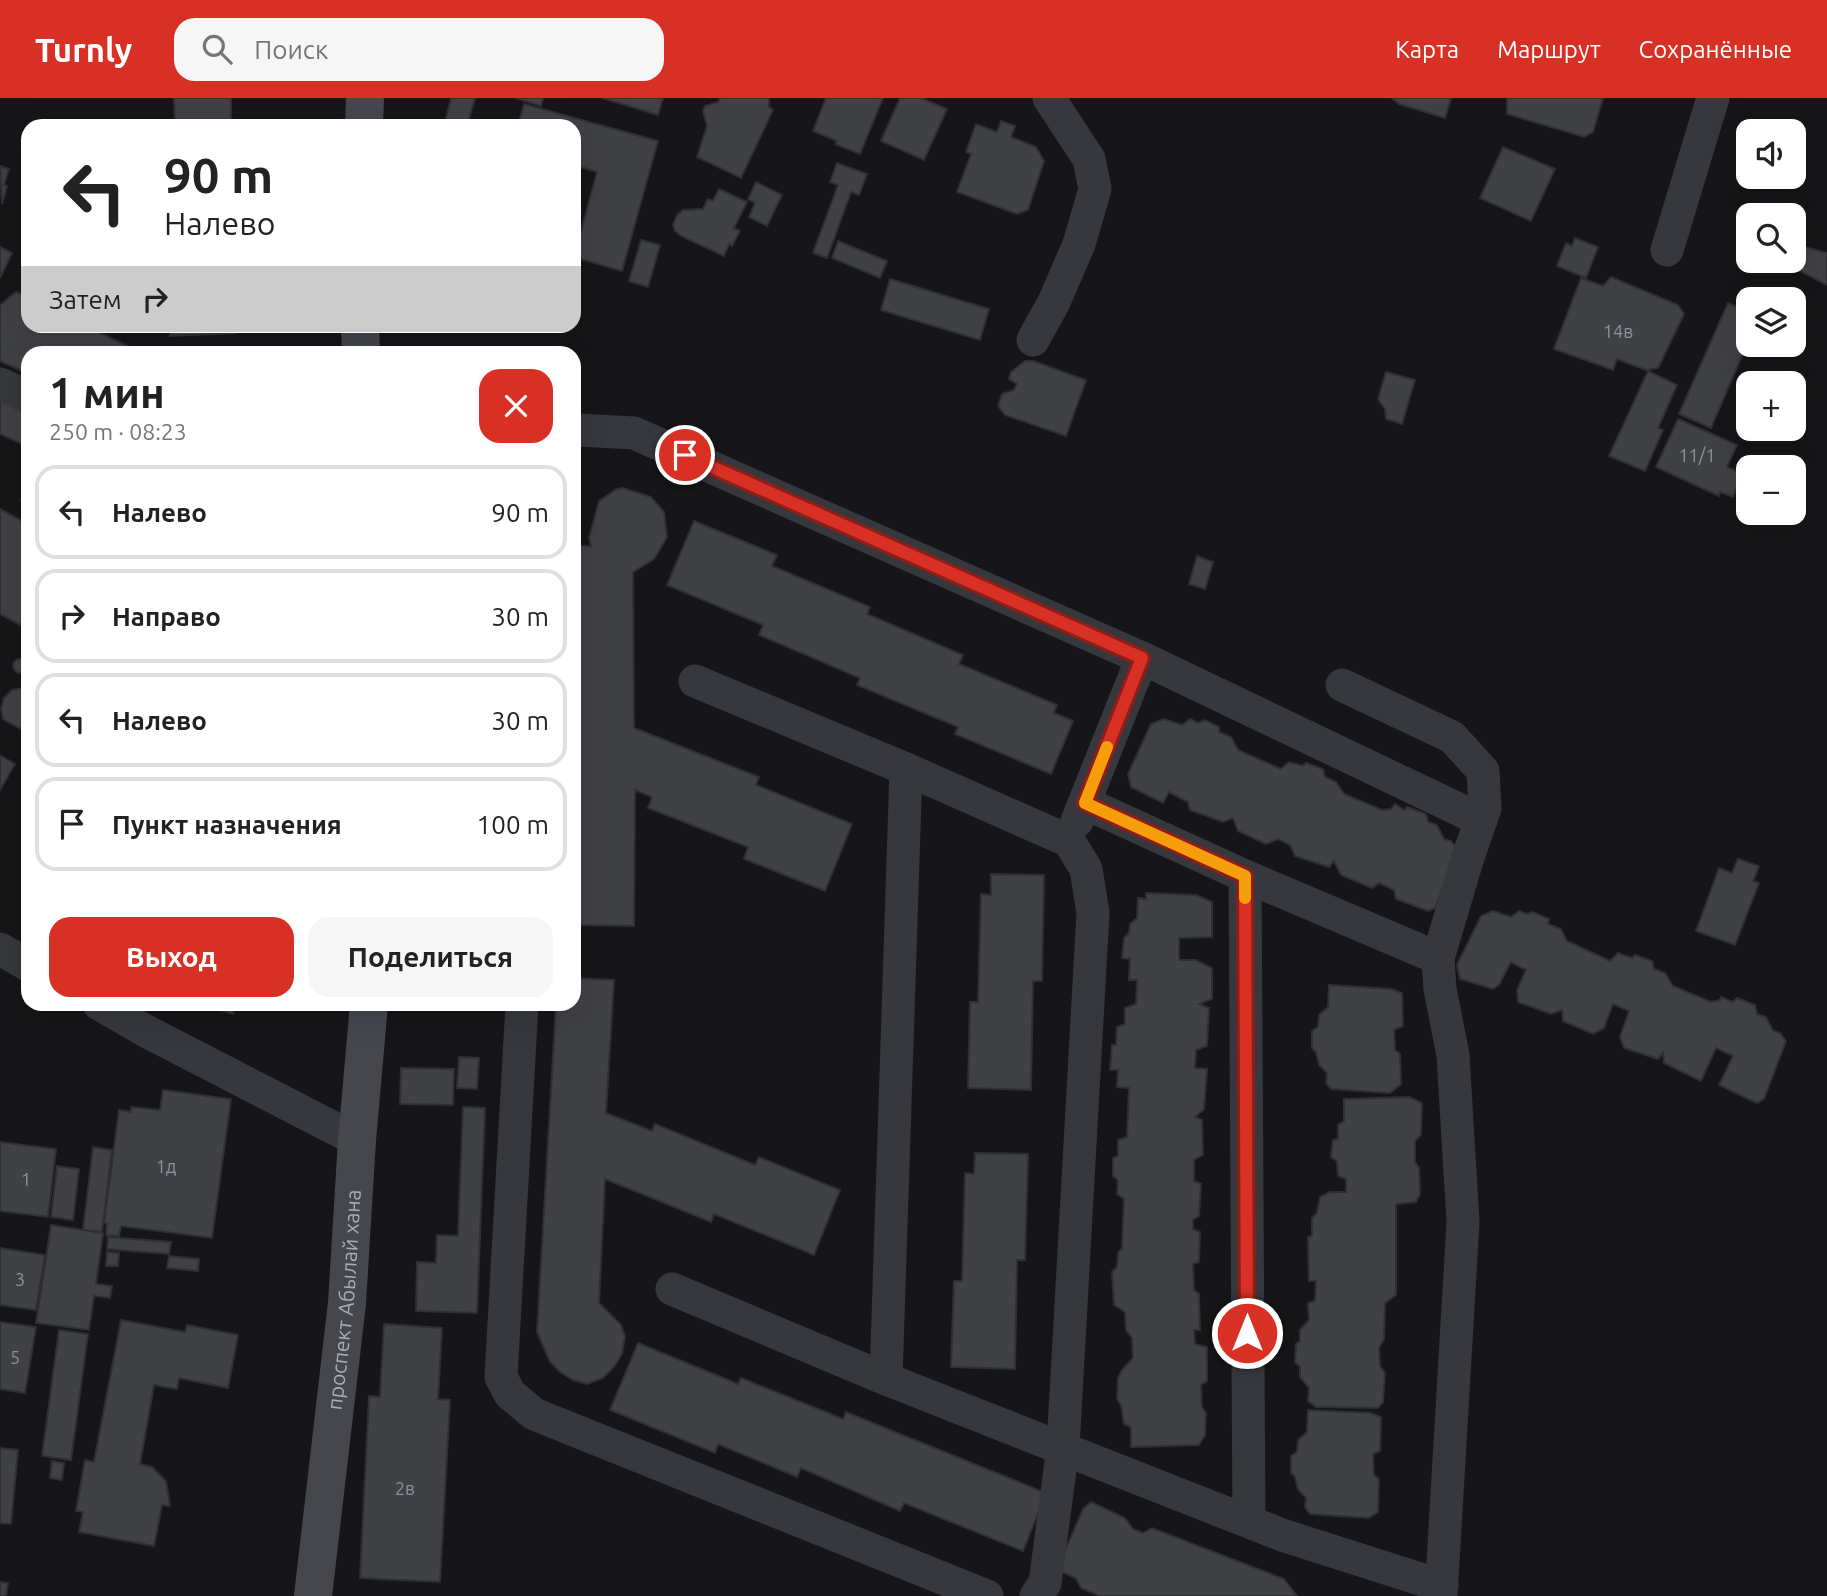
<!DOCTYPE html>
<html lang="ru">
<meta charset="utf-8">
<style>
:root{--surface:#fff;--page:#f6f6f6;--text:#222;--muted:#767676;--line:#e0e0e0;--accent:#d93025}
body{margin:0;font-family:Ubuntu,sans-serif;background:var(--page);color:var(--text);height:100vh;display:flex;flex-direction:column;font-size:26px;white-space:nowrap}
*{box-sizing:border-box;margin:0}
p{font-size:23px;color:var(--muted)}
.icon{flex:none;width:38px;height:38px;fill:none;stroke:currentColor;stroke-width:2;stroke-linecap:round;stroke-linejoin:round}
.map{position:relative;flex:1;overflow:hidden}
.panel{position:absolute;left:21px;top:248px;width:560px;height:665px;display:flex;flex-direction:column;background:var(--surface);border-radius:21px;box-shadow:0 7px 28px #0002}
.panel>*{flex:none}
.top-card{position:absolute;left:21px;top:21px;width:560px;height:214px;border-radius:21px;box-shadow:0 7px 28px #0002;background:#fff;color:var(--text);overflow:hidden}
.fabs{position:absolute;left:1736px;top:21px;display:grid;gap:14px}
.fabs a{display:grid;place-items:center;width:70px;height:70px;border-radius:14px;background:var(--surface);box-shadow:0 7px 28px #0002;font-size:35px}
.pin{position:absolute;display:grid;place-items:center;width:60px;height:60px;color:#fff;margin:-30px;border:4px solid #fff;border-radius:50%;box-shadow:0 2px 7px #0007}
.me{position:absolute;width:77px;margin:-38px;rotate:0deg;stroke-linejoin:round;filter:drop-shadow(0 0 5px #0008)}
.turn{display:flex;align-items:center;gap:24px;height:147px;padding:0 28px;font-size:32px}
.turn .icon{width:91px;height:91px;stroke-width:2.5}
.turn b{display:block;font-size:49px;line-height:60px}
.then{display:flex;align-items:center;height:66px;padding:0 28px;background:#0003;gap:14px;font-size:26px}
.round{display:grid;place-items:center;flex:none;width:74px;height:74px;border-radius:21px;background:var(--page)}
.summary{display:flex;align-items:center;justify-content:space-between;height:119px;padding:0 28px}
h1{font-size:42px;font-weight:700;line-height:52px}
.action{display:flex;gap:14px;margin-top:auto;padding:14px 28px}
.action a{flex:1;height:80px;border-radius:21px;background:var(--accent);color:#fff;font-size:28px;font-weight:700;line-height:80px;text-align:center}
.action a+a{background:var(--page);color:var(--text)}
ul{padding:0;list-style:none}
li{display:flex;align-items:center;gap:21px;height:94px;margin:0 14px 10px;padding:0 14px;border:4px solid var(--line);border-radius:21px}
li div{flex:1}
li b{display:block;font-size:26px}
li em{font-style:normal}
header{display:flex;align-items:center;gap:42px;box-sizing:border-box;height:98px;padding:0 35px;background:var(--accent);color:#fff}
header strong{font-size:33px}
nav{display:flex;gap:38px;margin-inline-start:auto;font-size:24px}
.search{width:490px;height:63px;background:var(--page);display:flex;align-items:center;gap:18px;box-sizing:border-box;padding:0 24px;border-radius:21px;color:var(--muted);font-size:26px}
.map>svg:first-child{display:block}
.building{fill:#404145;stroke:#303034;stroke-width:2}
.lines{fill:none;stroke-linecap:round;stroke-linejoin:round}
.street{stroke:#37383d;stroke-width:33}
.secondary{stroke:#45474d;stroke-width:38}
.route-casing{stroke:#8d1f18;stroke-width:18}
.route{stroke:#d93025;stroke-width:12}
.slow{stroke:#f59e0b;stroke-width:12}
.labels{text-anchor:middle;stroke-width:6;stroke-linejoin:round;paint-order:stroke}
.number-label{font-size:18px;fill:#8e929b}
.street-label{font-size:21px;fill:#a8adb8;stroke:#111113}
</style>
<header>
<strong>Turnly</strong>
<div class="search"><svg class="icon" aria-label="search" viewBox="0 0 24 24"><circle cx="10" cy="10" r="6"/><path d="M15 15l6 6"/></svg>Поиск</div>
<nav><a>Карта</a><a>Маршрут</a><a>Сохранённые</a></nav>
</header>
<div class="map">
<svg width="1827" height="1498" viewBox="0 0 1827 1498">
<rect width="100%" height="100%" fill="#161618"/>
<g class="building">
<polygon points="174,0 231,0 231,28 175,28"/>
<polygon points="451,0 475,0 467,28 444,28"/>
<polygon points="515,0 543,0 541,8"/>
<polygon points="602,0 663,0 658,17"/>
<polygon points="720,0 769,0 769,9 773,12 741,80 697,59 707,28 703,13 705,8 718,4"/>
<polygon points="826,0 883,0 860,56 835,46 837,43 813,33"/>
<polygon points="900,0 921,0 947,11 924,62 881,43"/>
<polygon points="1392,0 1451,0 1445,20 1399,6"/>
<polygon points="1507,0 1603,0 1593,34 1584,39 1507,16"/>
<polygon points="524,6 658,43 622,173 574,159 597,74 574,67 574,28 518,28"/>
<polygon points="1001,23 1015,28 1011,39 1036,49 1044,63 1028,112 1017,116 957,94 971,56 966,54 976,26 997,34"/>
<polygon points="1503,49 1555,71 1531,123 1480,100"/>
<polygon points="837,65 867,76 859,97 851,94 827,160 813,155 838,87 830,84"/>
<polygon points="0,68 9,71 4,87 7,88 2,106"/>
<polygon points="756,84 782,97 767,128 749,119 755,105 748,101"/>
<polygon points="719,91 747,104 734,130 740,133 732,148 729,146 724,158 681,138 675,133 673,127 677,117 683,112 703,111 708,101 713,103"/>
<polygon points="1575,140 1598,149 1586,180 1557,168 1566,145 1572,148"/>
<polygon points="641,142 660,147 648,189 629,183"/>
<polygon points="838,143 887,163 880,180 832,160"/>
<polygon points="0,149 12,155 0,180"/>
<polygon points="1805,149 1827,155 1827,187 1792,169 1794,158"/>
<polygon points="1611,179 1678,207 1684,216 1658,270 1646,272 1617,261 1613,272 1554,251 1581,180 1603,188"/>
<polygon points="890,181 989,211 980,242 881,212"/>
<polygon points="16,194 28,199 28,228 86,228 144,256 28,256 28,276 0,263 0,207"/>
<polygon points="1728,205 1748,213 1748,244 1711,330 1679,316"/>
<polygon points="170,228 236,228 236,235 170,238"/>
<polygon points="1025,263 1033,263 1086,282 1066,338 1005,317 998,308 1002,296 1014,292 1017,286 1009,281 1011,274"/>
<polygon points="1648,273 1677,287 1658,330 1663,332 1645,373 1609,358"/>
<polygon points="1386,274 1415,282 1402,326 1386,321 1385,311 1378,301"/>
<polygon points="0,298 28,312 28,349 0,336"/>
<polygon points="1678,321 1737,347 1727,369 1743,376 1733,399 1720,394 1719,398 1656,369"/>
<polygon points="28,387 28,406 21,402"/>
<polygon points="623,390 651,399 664,414 667,439 654,461 633,474 634,630 759,679 756,687 852,726 825,793 744,761 748,749 648,710 652,699 635,692 634,828 574,827 574,448 591,448 589,440 599,403 617,391"/>
<polygon points="0,411 28,426 28,531 0,516"/>
<polygon points="694,423 777,457 772,468 870,509 867,516 963,557 959,566 1057,607 1054,615 1073,623 1051,676 955,636 958,629 857,587 860,580 759,537 763,527 667,487"/>
<polygon points="1197,458 1213,464 1205,491 1189,486"/>
<circle cx="20" cy="568" r="7"/>
<polygon points="23,590 28,593 28,635 3,621 1,611 4,600 12,592"/>
<polygon points="1164,621 1182,627 1190,621 1198,625 1205,622 1219,629 1219,634 1231,639 1238,652 1281,671 1289,664 1303,668 1306,665 1323,671 1325,679 1336,684 1344,696 1382,712 1391,711 1395,706 1404,712 1407,709 1426,716 1428,724 1437,727 1444,741 1451,743 1458,752 1435,810 1428,813 1396,801 1394,792 1379,785 1372,790 1341,777 1334,763 1329,769 1295,758 1290,747 1278,741 1266,746 1238,733 1233,720 1223,724 1190,712 1188,704 1169,694 1163,705 1131,689 1128,676 1151,626"/>
<polygon points="0,657 15,666 0,692"/>
<polygon points="1738,761 1759,768 1753,783 1759,785 1735,847 1696,833 1719,770 1732,775"/>
<polygon points="991,776 1044,777 1042,883 1033,883 1031,992 968,990 970,904 978,904 981,796 991,797"/>
<polygon points="1146,795 1196,797 1212,804 1212,839 1179,840 1179,862 1196,862 1212,870 1212,901 1199,906 1209,910 1207,948 1196,952 1195,970 1207,971 1204,1011 1195,1019 1202,1022 1203,1057 1194,1062 1194,1083 1201,1086 1199,1118 1193,1122 1193,1131 1200,1134 1199,1164 1193,1166 1194,1192 1199,1196 1200,1232 1194,1232 1195,1246 1207,1249 1207,1283 1201,1287 1202,1309 1206,1315 1205,1337 1199,1347 1131,1349 1131,1329 1124,1326 1121,1307 1117,1301 1118,1280 1122,1272 1133,1260 1132,1240 1126,1232 1125,1214 1114,1207 1112,1174 1117,1169 1118,1155 1122,1150 1124,1101 1117,1096 1118,1082 1113,1078 1113,1060 1118,1058 1118,1042 1127,1039 1129,990 1117,989 1118,972 1110,972 1112,947 1116,947 1117,929 1125,926 1125,910 1136,906 1137,882 1129,882 1130,861 1122,860 1124,840 1129,835 1130,826 1137,820 1138,800 1146,801"/>
<polygon points="1493,813 1511,819 1519,813 1527,816 1533,814 1549,821 1548,826 1561,831 1567,843 1610,863 1618,855 1632,860 1635,857 1652,863 1654,871 1665,875 1673,888 1711,904 1720,902 1721,899 1733,904 1737,900 1755,907 1757,916 1766,919 1773,933 1780,935 1786,943 1764,1001 1757,1005 1719,987 1733,958 1716,950 1701,983 1664,965 1663,955 1658,961 1624,950 1620,939 1629,913 1613,906 1604,930 1593,936 1563,923 1562,912 1551,916 1518,904 1517,892 1526,872 1511,864 1499,887 1493,891 1460,881 1457,867 1481,818"/>
<polygon points="574,880 614,882 606,1015 652,1033 655,1026 755,1067 759,1059 840,1092 814,1157 714,1116 711,1124 605,1081 599,1205 621,1227 625,1238 622,1256 614,1269 603,1280 587,1286 573,1282 560,1274 550,1264 537,1234 556,906 574,906"/>
<polygon points="1329,887 1391,891 1402,895 1403,928 1394,932 1395,952 1400,956 1401,986 1390,995 1331,991 1326,985 1327,975 1319,967 1316,954 1312,950 1312,933 1318,929 1319,917 1328,909"/>
<polygon points="209,906 236,906 233,916 209,908"/>
<polygon points="459,959 479,960 477,991 457,990"/>
<polygon points="401,970 454,971 453,1007 400,1006"/>
<polygon points="163,992 231,1001 212,1140 121,1128 119,1138 106,1137 107,1126 104,1125 119,1012 131,1014 131,1009 160,1012"/>
<polygon points="1409,999 1422,1005 1421,1037 1415,1043 1415,1064 1419,1070 1420,1096 1416,1104 1396,1106 1396,1197 1385,1205 1384,1241 1379,1250 1380,1268 1385,1275 1383,1304 1378,1310 1316,1309 1308,1303 1309,1290 1300,1279 1300,1269 1295,1264 1296,1246 1300,1243 1300,1232 1309,1222 1308,1205 1315,1203 1316,1183 1309,1183 1308,1139 1312,1138 1312,1120 1317,1115 1320,1099 1330,1094 1346,1094 1346,1081 1338,1078 1337,1063 1331,1059 1333,1042 1338,1041 1338,1027 1344,1023 1344,1001"/>
<polygon points="463,1009 485,1010 477,1215 416,1213 417,1164 436,1165 437,1137 458,1138"/>
<polygon points="0,1044 56,1051 48,1119 0,1113"/>
<polygon points="93,1049 112,1052 102,1134 83,1132"/>
<polygon points="975,1055 1028,1056 1025,1162 1017,1162 1015,1271 951,1269 954,1183 962,1183 965,1075 974,1076"/>
<polygon points="57,1068 79,1071 73,1122 51,1119"/>
<polygon points="51,1127 103,1135 96,1186 112,1188 110,1200 94,1198 89,1232 36,1225"/>
<polygon points="108,1139 171,1144 169,1156 107,1151"/>
<polygon points="0,1150 45,1157 36,1212 0,1207"/>
<polygon points="107,1154 119,1155 118,1168 106,1168"/>
<polygon points="169,1158 199,1161 198,1173 167,1170"/>
<polygon points="121,1222 185,1234 187,1227 238,1237 228,1290 179,1280 177,1291 154,1287 140,1366 152,1369 166,1383 170,1408 162,1407 154,1448 79,1434 83,1414 76,1413 85,1362 94,1364"/>
<polygon points="0,1224 36,1229 25,1295 0,1291"/>
<polygon points="384,1226 442,1230 438,1301 450,1302 440,1484 360,1480 369,1298 380,1299"/>
<polygon points="59,1232 88,1236 71,1362 42,1358"/>
<polygon points="638,1245 738,1286 741,1280 843,1321 846,1314 1046,1395 1023,1453 904,1405 900,1413 801,1370 797,1379 718,1346 715,1355 610,1312"/>
<polygon points="1308,1312 1370,1315 1381,1319 1380,1353 1373,1356 1374,1377 1379,1381 1378,1414 1369,1420 1310,1416 1305,1409 1306,1400 1298,1391 1295,1379 1291,1375 1291,1358 1297,1354 1298,1342 1307,1334"/>
<polygon points="0,1350 18,1352 11,1426 0,1425"/>
<polygon points="52,1363 64,1365 62,1382 50,1380"/>
<polygon points="1091,1404 1125,1420 1133,1431 1143,1435 1152,1430 1284,1481 1297,1498 1100,1498 1081,1490 1076,1480 1062,1474 1060,1464 1083,1411"/>
<polygon points="0,1484 8,1485 6,1498 0,1498"/>
</g>
<g class="lines">
<g class="street">
<polyline points="1667,152 1713,0"/>
<polyline points="1033,242 1054,204 1079,146 1095,91 1089,61 1049,0"/>
<polyline points="0,286 28,299"/>
<polyline points="574,334 578,332 634,335 1142,560 1481,722"/>
<polyline points="695,583 906,671 1069,743 1086,771 1093,815 1063,1349 1045,1485 1036,1498"/>
<polyline points="1342,587 1452,639 1483,673 1485,710 1468,759 1438,860 1440,891 1453,957 1463,1124 1441,1498"/>
<polyline points="1085,705 1245,778 1438,860"/>
<polyline points="1077,723 1142,560"/>
<polyline points="1245,778 1249,1423"/>
<polyline points="0,851 28,867"/>
<polyline points="99,906 144,932 357,1042"/>
<polyline points="522,906 501,1279 510,1296 534,1316 987,1498"/>
<polyline points="672,1191 886,1281 1282,1437 1442,1488"/>
<polyline points="886,1281 906,671"/>
</g>
<g class="secondary">
<polyline points="364,28 365,0"/>
<polyline points="360,228 361,256"/>
<path id="s1" d="M 313,1498 L 347,1205 L 357,1042 L 369,906"/>
</g>
</g>
<g class="lines">
<defs>
<polyline id="route" points="685,357 1142,560 1085,705 1245,778 1247,1235"/>
</defs>
<use href="#route" class="route-casing"/>
<use href="#route" class="route"/>
<polyline class="slow" points="1107,649 1085,705 1245,778 1245,800"/>
</g>
<g class="labels">
<g class="number-label">
<text x="1618" y="240">14в</text>
<text x="1697" y="364">11/1</text>
<text x="166" y="1075">1д</text>
<text x="26" y="1088">1</text>
<text x="20" y="1188">3</text>
<text x="15" y="1266">5</text>
<text x="405" y="1397">2в</text>
</g>
<g class="street-label">
<text dy="7" stroke="none"><textPath href="#s1" startOffset="298">проспект Абылай хана</textPath></text>
</g>
</g>
</svg>
<div class="fabs">
<a><svg class="icon" aria-label="sound" viewBox="0 0 24 24"><path d="M4 9h4l5-4v14l-5-4H4zM17 9q2 3 0 6"/></svg></a>
<a><svg class="icon" aria-label="search" viewBox="0 0 24 24"><circle cx="10" cy="10" r="6"/><path d="M15 15l6 6"/></svg></a>
<a><svg class="icon" aria-label="layers" viewBox="0 0 24 24"><path d="M12 4l9 5-9 5-9-5zM3 14l9 5 9-5"/></svg></a>
<a>+</a>
<a>−</a>
</div>
<div class="pin" style="left:685px;top:357px;background:#d93025"><svg class="icon" aria-label="arrive" viewBox="0 0 24 24"><path d="M6 21V4h12l-3 4 3 4H6"/></svg></div>
<svg class="me" style="left:1247px;top:1235px" viewBox="-20 -20 40 40"><circle r="17" fill="#d93025" stroke="#fff" stroke-width="3"/><path d="M0-11L8 9 0 5-8 9z" fill="#fff"/></svg>
<div class="top-card">
<div class="turn"><svg class="icon" aria-label="left" viewBox="0 0 24 24"><path d="M17 20v-9H6M10 6l-5 5 5 5"/></svg><div><b>90 m</b>Налево</div></div>
<div class="then">Затем<svg class="icon" aria-label="right" viewBox="0 0 24 24"><path d="M7 20v-9h11M14 6l5 5-5 5"/></svg></div>
</div>
<section class="panel">
<div class="summary"><div><h1>1 мин</h1><p>250 m · 08:23</p></div><a class="round" style="background:#d93025;color:#fff"><svg class="icon" aria-label="close" viewBox="0 0 24 24"><path d="M6 6l12 12M18 6L6 18"/></svg></a></div>
<ul>
<li><svg class="icon" aria-label="left" viewBox="0 0 24 24"><path d="M17 20v-9H6M10 6l-5 5 5 5"/></svg><div><b>Налево</b></div><em>90 m</em></li>
<li><svg class="icon" aria-label="right" viewBox="0 0 24 24"><path d="M7 20v-9h11M14 6l5 5-5 5"/></svg><div><b>Направо</b></div><em>30 m</em></li>
<li><svg class="icon" aria-label="left" viewBox="0 0 24 24"><path d="M17 20v-9H6M10 6l-5 5 5 5"/></svg><div><b>Налево</b></div><em>30 m</em></li>
<li><svg class="icon" aria-label="arrive" viewBox="0 0 24 24"><path d="M6 21V4h12l-3 4 3 4H6"/></svg><div><b>Пункт назначения</b></div><em>100 m</em></li>
</ul>
<div class="action"><a>Выход</a><a>Поделиться</a></div>
</section>
</div>
